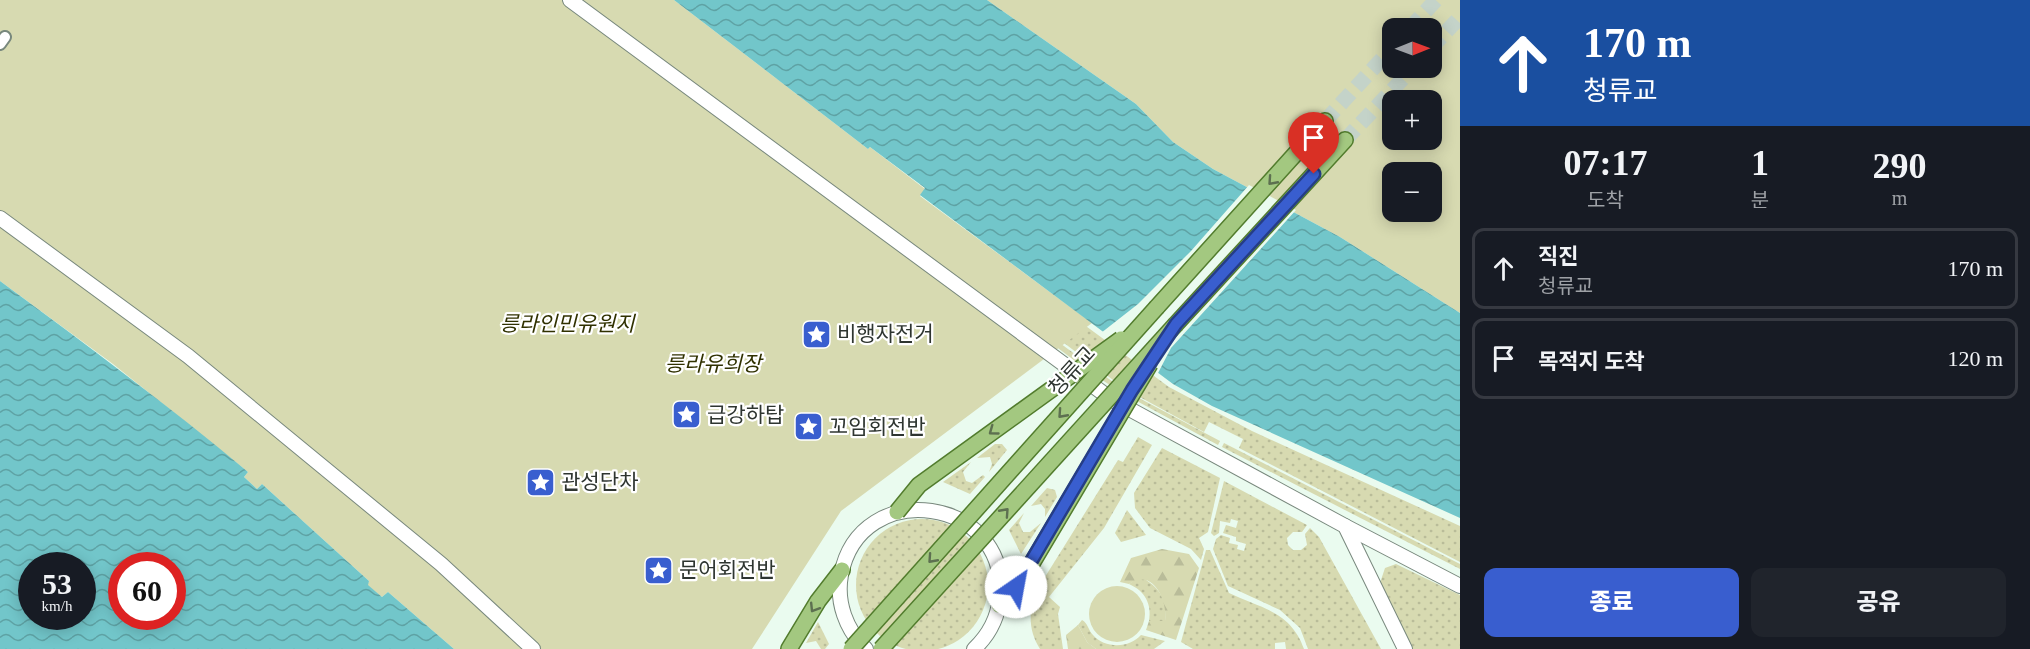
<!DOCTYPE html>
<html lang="ko">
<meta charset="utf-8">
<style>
:root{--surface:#171b24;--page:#20242c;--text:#f1f3f6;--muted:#9ea1a6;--line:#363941;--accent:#395ecf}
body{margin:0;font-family:"Times New Roman","Noto Sans KR",serif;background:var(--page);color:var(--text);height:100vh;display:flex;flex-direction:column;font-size:22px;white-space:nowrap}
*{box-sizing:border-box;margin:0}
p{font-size:20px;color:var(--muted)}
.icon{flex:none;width:33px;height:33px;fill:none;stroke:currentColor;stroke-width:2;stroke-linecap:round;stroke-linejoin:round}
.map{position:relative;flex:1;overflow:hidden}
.drawer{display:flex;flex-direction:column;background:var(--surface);width:570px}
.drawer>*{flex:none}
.hud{background:#1a4fa0;color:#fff;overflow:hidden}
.needle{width:39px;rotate:89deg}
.controls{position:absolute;left:1382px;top:18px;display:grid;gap:12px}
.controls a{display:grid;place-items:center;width:60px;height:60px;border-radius:12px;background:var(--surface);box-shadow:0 3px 15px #0003;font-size:30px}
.speed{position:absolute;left:18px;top:552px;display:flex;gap:12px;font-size:30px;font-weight:700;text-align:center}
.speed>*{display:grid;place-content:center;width:78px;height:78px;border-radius:50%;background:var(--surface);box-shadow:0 3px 15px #0003;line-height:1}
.speed small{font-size:15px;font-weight:400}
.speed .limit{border:9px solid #d22;background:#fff;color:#111}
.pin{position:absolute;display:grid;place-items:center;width:51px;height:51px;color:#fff;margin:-62px -26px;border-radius:50% 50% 50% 0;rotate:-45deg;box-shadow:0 0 6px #0007}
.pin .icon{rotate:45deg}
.me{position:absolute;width:66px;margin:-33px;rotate:33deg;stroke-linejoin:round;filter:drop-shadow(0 0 4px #0008)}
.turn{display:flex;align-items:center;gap:21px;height:126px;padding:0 24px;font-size:27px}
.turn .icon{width:78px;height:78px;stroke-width:2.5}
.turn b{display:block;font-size:42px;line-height:51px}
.eta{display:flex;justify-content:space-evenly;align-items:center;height:102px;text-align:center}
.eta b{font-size:36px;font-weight:800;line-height:42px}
.primary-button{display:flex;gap:12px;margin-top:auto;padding:12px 24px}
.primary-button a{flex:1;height:69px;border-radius:12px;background:var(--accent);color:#fff;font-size:24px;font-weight:800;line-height:69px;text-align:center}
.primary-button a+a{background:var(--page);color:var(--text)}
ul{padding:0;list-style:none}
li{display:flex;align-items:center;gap:18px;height:81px;margin:0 12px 9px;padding:0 12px;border:3px solid var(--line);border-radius:12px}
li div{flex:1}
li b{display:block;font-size:22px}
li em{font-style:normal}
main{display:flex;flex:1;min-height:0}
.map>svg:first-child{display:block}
.grass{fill:url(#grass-dots)}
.forest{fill:url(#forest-firs)}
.green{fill:#d7dab1;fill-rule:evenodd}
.water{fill:url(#water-waves);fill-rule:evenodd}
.pier{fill:#eafbef}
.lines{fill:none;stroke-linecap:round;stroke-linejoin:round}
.primary-tunnel{stroke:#c4d3c9;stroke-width:15;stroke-dasharray:15 8;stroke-linecap:butt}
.street-casing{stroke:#78887d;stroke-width:14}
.secondary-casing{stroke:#78887d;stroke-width:16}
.primary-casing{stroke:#527c2d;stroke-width:18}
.street{stroke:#fff;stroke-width:10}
.secondary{stroke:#fff;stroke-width:14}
.primary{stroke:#a3c880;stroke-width:15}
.primary-bridge-casing{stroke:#527c2d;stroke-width:18;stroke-linecap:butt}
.primary-bridge{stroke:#a3c880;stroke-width:15}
.oneway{stroke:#5d7050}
.route-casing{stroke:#253d87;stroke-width:15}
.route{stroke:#395ecf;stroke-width:10}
.labels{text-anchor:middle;stroke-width:4.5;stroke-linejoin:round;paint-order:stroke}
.park-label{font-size:21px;font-style:italic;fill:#303100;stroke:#fff}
.poi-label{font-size:21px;fill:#2e3530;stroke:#fff;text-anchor:start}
.street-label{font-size:21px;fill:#2e3530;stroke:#fff}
</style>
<main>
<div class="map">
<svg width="1460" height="649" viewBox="0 0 1460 649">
<defs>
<pattern id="grass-dots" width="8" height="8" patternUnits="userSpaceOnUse" patternTransform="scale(1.5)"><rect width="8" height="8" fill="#d7dab1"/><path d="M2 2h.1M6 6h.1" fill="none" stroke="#b9bc99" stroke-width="1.8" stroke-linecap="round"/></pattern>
<pattern id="forest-firs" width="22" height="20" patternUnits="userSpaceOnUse" patternTransform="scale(1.5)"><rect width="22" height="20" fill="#d7dab1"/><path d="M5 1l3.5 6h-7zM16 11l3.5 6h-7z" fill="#b9bc99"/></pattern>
<pattern id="water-waves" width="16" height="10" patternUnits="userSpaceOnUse" patternTransform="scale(1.5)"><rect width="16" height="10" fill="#72c6ca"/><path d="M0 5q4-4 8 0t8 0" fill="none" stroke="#5ea2a4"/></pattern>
</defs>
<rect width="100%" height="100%" fill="#eafbef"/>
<g class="grass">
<polygon points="760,124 1124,390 1220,441 1218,445 1122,393 1087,370"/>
<polygon points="1079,321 1169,387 1252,431 1460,526 1460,562 1239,448 1243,439 1209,422 1204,432 1125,389 1064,343"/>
<path d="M 1138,437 L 1152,445 L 1104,528 L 1049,597 L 1060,607 L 1058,614 L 1063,649 L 1040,649 C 1028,630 1029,613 1035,593 L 1118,460 L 1123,462 Z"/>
<polygon points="1224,443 1460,564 1460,569 1222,447"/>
<polygon points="995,444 1002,444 1007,450 989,472 992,464 990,457 977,458"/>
<polygon points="1162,448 1220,478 1208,532 1199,538 1204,549 1201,560 1191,549 1150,528 1135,508 1134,493"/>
<polygon points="971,462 963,472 966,481 972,483 983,475 985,477 970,494 943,482"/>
<polygon points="1224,481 1307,525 1302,532 1293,532 1287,538 1288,545 1293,550 1301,550 1307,545 1305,534 1310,528 1319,537 1381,649 1308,649 1300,628 1280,610 1228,586 1213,549 1216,539 1221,535 1230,538 1229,543 1238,545 1237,549 1244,551 1246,544 1236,541 1236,537 1223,533 1226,525 1236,528 1238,521 1231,519 1230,523 1220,521 1219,533 1214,536 1211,533"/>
<polygon points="1047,488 1055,490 1057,497 1045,517 1045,509 1041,504 1031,506"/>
<polygon points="1127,510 1146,535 1121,542 1115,533"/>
<polygon points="1024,513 1019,523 1023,532 1030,532 1041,523 1021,554 1009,530"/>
<circle cx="922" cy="585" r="66"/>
<path d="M 1206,550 L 1210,550 L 1229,593 C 1260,608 1291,611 1304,649 L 1286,649 L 1285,642 L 1275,643 L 1275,649 L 1193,649 L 1181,642 Z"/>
<polygon points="1396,564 1460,595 1460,649 1413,649 1380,583 1385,568"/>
<path d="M 1143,578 C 1161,589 1168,601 1165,622 L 1149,621 C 1152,604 1145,591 1129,584 L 1136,579 Z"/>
<path d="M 1082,620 C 1088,623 1088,630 1093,635 C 1105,649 1130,648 1141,635 L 1165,641 L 1154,649 L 1096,649 L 1087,642 L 1078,625 Z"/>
<polygon points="818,622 829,644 825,649 821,649 816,641 806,643"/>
</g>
<g class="forest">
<path d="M 1162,549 L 1189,554 L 1199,568 L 1176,640 L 1146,630 L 1149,621 L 1165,621 C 1168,601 1153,567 1129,584 L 1120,582 L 1131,558 Z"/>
<polygon points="1078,625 1087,642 1096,649 1068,649 1066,635"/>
</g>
<g class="green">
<polygon points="0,0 674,0 868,149 870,147 925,189 920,196 1092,323 841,511 752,649 454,649 388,592 382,597 367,585 369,581 262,484 257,489 244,477 248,472 113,364 0,281"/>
<path d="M 987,0 L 1460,0 L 1460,313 L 1340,237 L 1213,169 L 1173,142 L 1136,104 ZM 1392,28 L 1431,28 L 1431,68 L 1392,68 ZM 1392,100 L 1431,100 L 1431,140 L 1392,140 ZM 1392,172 L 1431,172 L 1431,212 L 1392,212 Z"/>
<circle cx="1117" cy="614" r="28"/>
</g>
<g class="water">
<polygon points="674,0 987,0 1136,104 1173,142 1213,169 1340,237 1460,313 1460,518 1212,406 1173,384 920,195 925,188 870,147 868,149"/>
<path d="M 0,281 C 84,343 168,405 248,472 L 244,477 L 257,489 L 262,484 L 369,581 L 368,585 L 382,597 L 388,592 L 454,649 L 0,649 ZM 32,566 L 82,566 L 82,616 L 32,616 ZM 122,566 L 172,566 L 172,616 L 122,616 Z"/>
</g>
<polygon class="pier" points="1249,185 1296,210 1171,348 1157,375 1101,333 1138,304 1191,251"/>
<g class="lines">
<g class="primary-tunnel">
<polyline points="1410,28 1436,0"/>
<polyline points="1431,48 1460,17"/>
<polyline points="1325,121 1392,48"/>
<polyline points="1345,140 1413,68"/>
</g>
<defs>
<polyline id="street" points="0,44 5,37"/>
<g id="secondary">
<polyline points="570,0 1111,399 1345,526 1405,649"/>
<polyline points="0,218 188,356 441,564 533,649"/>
<polyline points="1345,526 1460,586"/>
<path d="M 866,649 C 846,630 836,602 841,575 C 860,475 1010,497 1000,597 C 998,617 989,635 974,649"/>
</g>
<g id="primary">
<polyline points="1157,307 1325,121"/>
<polyline points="1176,324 1345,140"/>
<polyline points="789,649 818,601 842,570"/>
</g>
</defs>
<use href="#street" class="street-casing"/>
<use href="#secondary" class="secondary-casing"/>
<use href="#primary" class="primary-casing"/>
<use href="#street" class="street"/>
<use href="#secondary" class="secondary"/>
<use href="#primary" class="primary"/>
<defs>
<g id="primary-bridge">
<polyline points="897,512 919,485 1121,339"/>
<polyline points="999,605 1025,575 1150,364"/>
<polyline points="851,649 1157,307"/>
<polyline points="881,649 1176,324"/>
</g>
</defs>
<use href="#primary-bridge" class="primary-bridge-casing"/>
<use href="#primary-bridge" class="primary-bridge"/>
</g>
<defs><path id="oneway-chevron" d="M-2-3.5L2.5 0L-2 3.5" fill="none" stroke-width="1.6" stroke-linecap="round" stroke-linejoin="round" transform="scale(1.5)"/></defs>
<g class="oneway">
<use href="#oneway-chevron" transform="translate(1272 181) rotate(132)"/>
<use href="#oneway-chevron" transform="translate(1062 414) rotate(132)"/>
<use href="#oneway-chevron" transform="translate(993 431) rotate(144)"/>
<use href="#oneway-chevron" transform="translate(1005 512) rotate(-48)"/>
<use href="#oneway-chevron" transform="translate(932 559) rotate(132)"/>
<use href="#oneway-chevron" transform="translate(814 608) rotate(122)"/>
</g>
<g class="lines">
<defs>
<polyline id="route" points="1016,587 1132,390 1176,324 1314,174"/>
</defs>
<use href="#route" class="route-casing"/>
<use href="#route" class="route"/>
</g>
<defs>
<symbol id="sight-square" viewBox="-11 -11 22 22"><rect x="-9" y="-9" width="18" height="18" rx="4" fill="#395ecf" stroke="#fff"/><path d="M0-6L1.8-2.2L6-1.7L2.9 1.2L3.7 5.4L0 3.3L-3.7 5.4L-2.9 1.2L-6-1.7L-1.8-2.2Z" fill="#fff"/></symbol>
</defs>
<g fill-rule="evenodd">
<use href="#sight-square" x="800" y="318" width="33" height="33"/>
<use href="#sight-square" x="670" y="398" width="33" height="33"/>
<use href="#sight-square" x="792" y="410" width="33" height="33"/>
<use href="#sight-square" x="524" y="466" width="33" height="33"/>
<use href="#sight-square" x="642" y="554" width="33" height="33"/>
</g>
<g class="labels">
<g class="park-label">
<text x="567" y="331">릉라인민유원지</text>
<text x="713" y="371">릉라유희장</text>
</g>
<g class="poi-label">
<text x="837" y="341">비행자전거</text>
<text x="707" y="422">급강하탑</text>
<text x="829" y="434">꼬임회전반</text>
<text x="561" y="489">관성단차</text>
<text x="679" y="577">문어회전반</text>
</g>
<g class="street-label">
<text transform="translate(1072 371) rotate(-48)" y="7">청류교</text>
</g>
</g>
</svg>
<div class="controls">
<a><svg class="needle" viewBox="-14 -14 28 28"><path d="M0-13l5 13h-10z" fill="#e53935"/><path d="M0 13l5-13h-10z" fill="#9ea1a6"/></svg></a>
<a>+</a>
<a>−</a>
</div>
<div class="speed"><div>53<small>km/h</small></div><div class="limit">60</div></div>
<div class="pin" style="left:1314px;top:174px;background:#d93025"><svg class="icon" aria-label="arrive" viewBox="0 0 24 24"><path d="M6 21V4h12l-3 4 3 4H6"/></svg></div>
<svg class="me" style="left:1016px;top:587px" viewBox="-20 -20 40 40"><circle r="19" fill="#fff"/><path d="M0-13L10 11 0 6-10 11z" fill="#395ecf"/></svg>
</div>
<section class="drawer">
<div class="hud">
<div class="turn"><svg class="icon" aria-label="ahead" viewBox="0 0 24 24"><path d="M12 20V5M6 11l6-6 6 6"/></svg><div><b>170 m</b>청류교</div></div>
</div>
<div class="eta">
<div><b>07:17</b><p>도착</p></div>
<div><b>1</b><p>분</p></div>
<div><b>290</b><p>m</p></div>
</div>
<ul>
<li><svg class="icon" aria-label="ahead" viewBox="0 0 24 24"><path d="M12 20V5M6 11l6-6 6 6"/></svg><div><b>직진</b><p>청류교</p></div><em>170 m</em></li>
<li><svg class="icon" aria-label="arrive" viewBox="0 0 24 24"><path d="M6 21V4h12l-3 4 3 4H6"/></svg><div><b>목적지 도착</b></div><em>120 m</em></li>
</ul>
<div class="primary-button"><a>종료</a><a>공유</a></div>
</section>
</main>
